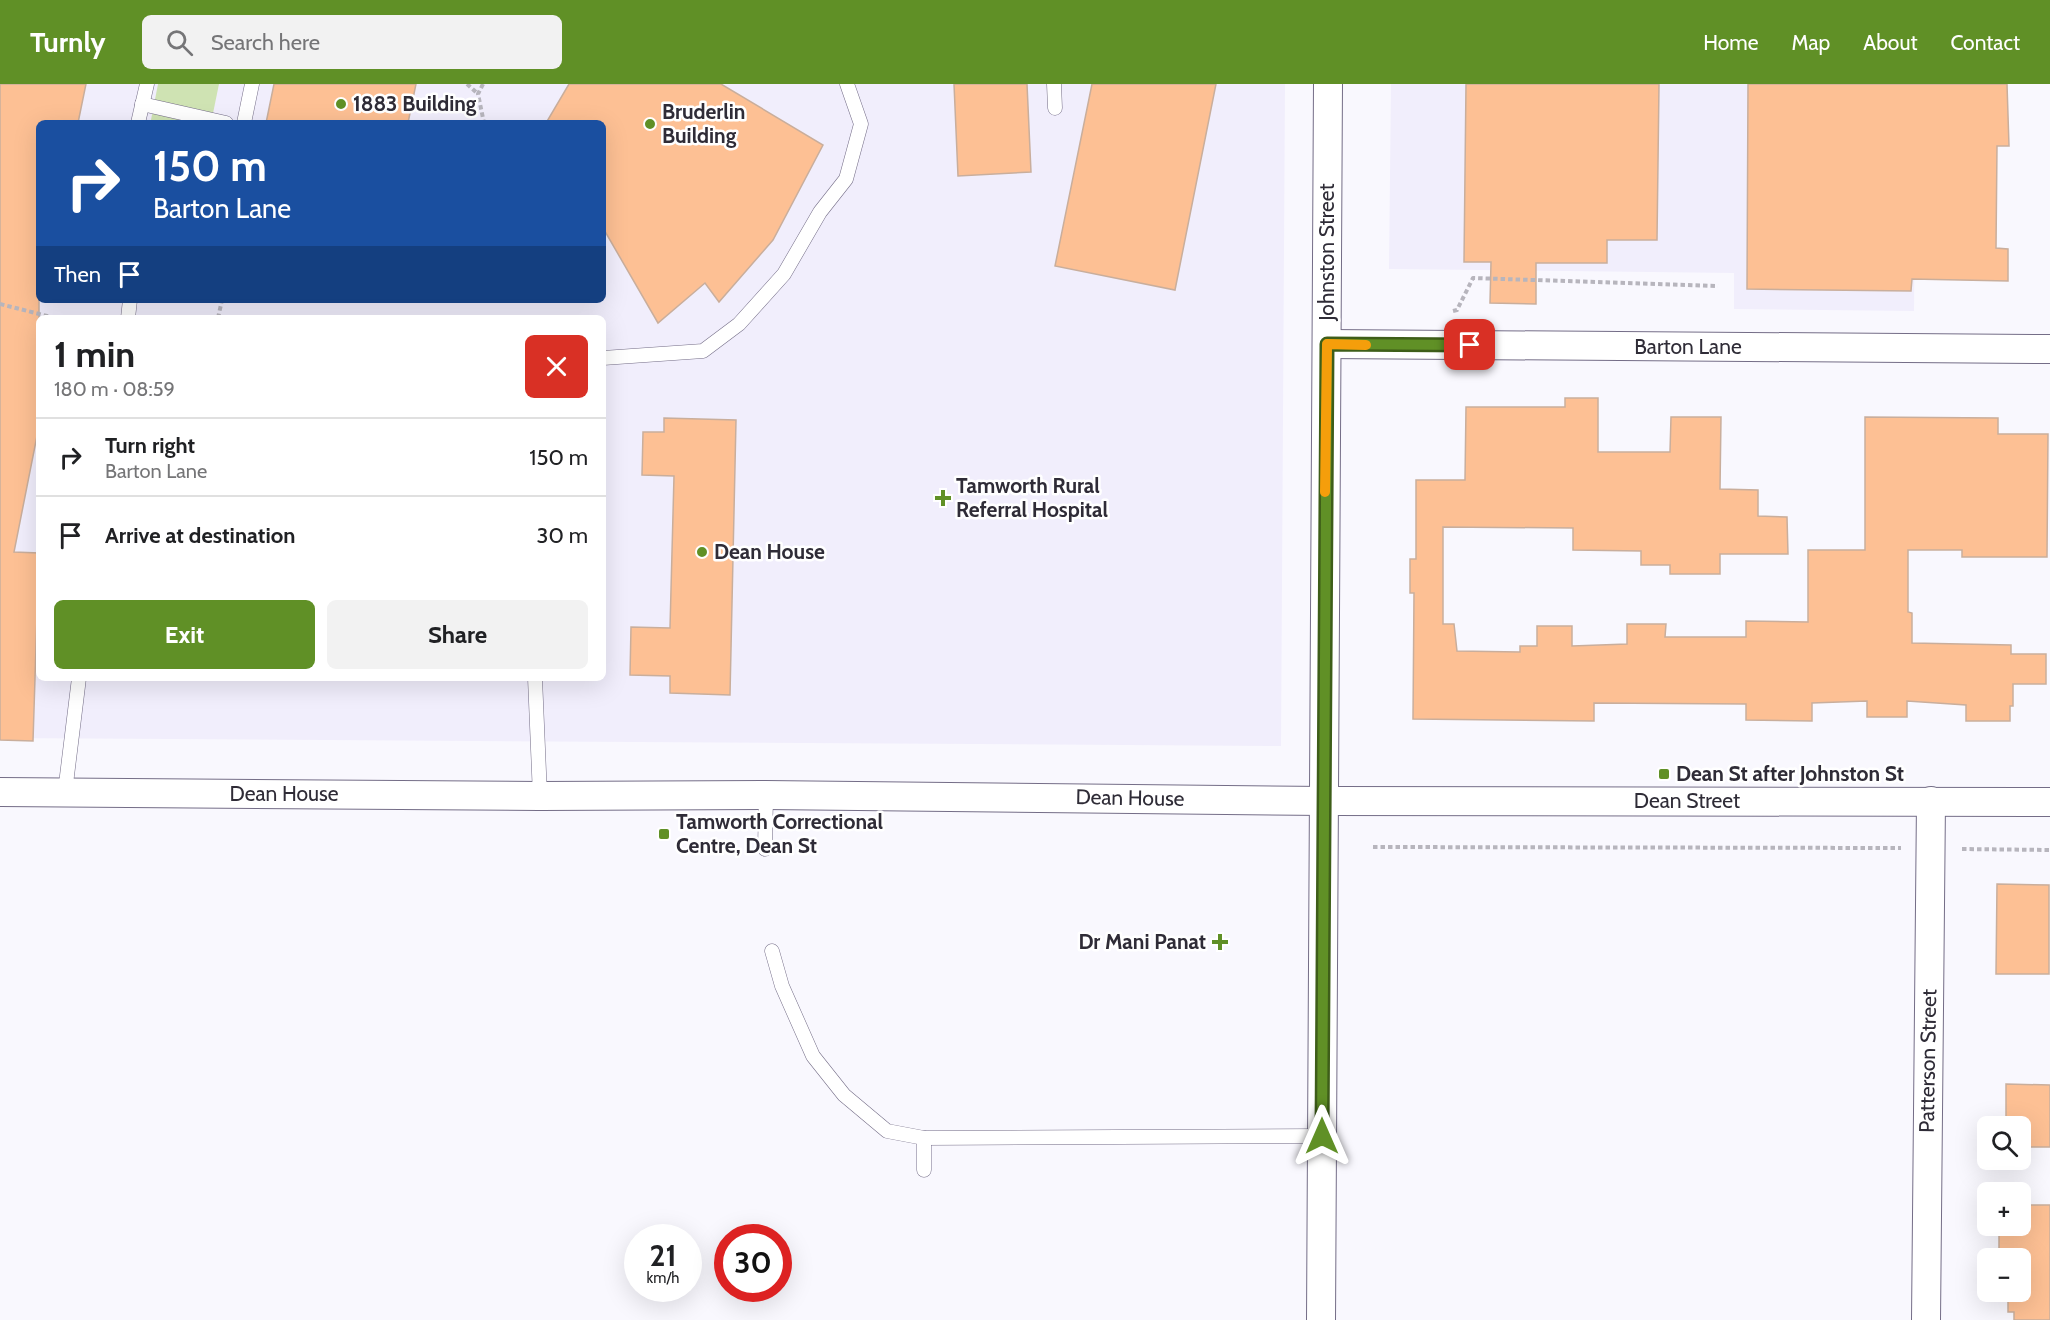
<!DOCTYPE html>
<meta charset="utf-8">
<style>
:root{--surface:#fff;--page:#f2f2f2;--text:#202124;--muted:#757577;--line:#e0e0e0;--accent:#609026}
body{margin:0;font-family:Cabin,sans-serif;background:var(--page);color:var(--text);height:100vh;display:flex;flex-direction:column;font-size:22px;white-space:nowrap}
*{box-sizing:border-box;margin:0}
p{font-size:20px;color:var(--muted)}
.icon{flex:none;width:33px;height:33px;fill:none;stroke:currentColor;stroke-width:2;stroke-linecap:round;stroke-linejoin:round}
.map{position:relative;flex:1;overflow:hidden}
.side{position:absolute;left:36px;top:231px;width:570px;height:366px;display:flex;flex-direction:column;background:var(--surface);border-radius:9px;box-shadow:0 6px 24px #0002}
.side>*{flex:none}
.hud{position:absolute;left:36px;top:36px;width:570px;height:183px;border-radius:9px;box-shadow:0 6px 24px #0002;background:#1a4fa0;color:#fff;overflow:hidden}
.controls{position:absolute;left:1977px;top:1032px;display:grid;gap:12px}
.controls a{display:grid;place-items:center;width:54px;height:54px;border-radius:9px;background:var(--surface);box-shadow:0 6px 24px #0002;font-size:30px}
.speed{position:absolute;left:624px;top:1140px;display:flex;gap:12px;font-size:30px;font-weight:700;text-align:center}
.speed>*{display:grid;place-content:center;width:78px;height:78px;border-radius:50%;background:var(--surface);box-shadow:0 6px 24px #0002;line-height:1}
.speed small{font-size:15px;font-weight:400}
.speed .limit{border:9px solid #d22;background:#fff;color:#111}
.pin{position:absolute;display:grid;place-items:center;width:51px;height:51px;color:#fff;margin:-26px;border-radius:12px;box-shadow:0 3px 9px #0006}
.me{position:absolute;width:66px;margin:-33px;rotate:0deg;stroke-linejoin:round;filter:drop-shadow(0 0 4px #0008)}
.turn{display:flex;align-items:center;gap:21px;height:126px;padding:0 18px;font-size:27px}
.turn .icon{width:78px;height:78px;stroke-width:2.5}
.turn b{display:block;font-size:42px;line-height:51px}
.then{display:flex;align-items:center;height:57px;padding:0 18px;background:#0003;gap:12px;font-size:22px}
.round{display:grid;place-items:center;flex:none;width:63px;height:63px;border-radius:9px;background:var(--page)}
.summary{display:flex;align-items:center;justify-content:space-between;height:102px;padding:0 18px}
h1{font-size:36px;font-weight:700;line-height:45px}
.action{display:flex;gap:12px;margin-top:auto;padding:12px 18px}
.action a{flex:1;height:69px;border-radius:9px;background:var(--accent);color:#fff;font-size:24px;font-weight:700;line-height:69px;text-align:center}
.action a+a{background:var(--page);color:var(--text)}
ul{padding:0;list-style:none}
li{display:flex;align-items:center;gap:18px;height:78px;padding:0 18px;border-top:2px solid var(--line)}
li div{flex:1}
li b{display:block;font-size:22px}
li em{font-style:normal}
header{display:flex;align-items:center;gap:36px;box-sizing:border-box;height:84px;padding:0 30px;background:var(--accent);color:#fff}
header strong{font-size:28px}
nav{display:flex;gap:33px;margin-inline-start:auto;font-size:21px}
.search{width:420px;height:54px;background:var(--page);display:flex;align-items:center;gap:15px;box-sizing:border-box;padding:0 21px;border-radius:9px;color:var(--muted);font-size:22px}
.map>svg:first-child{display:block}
.built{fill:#f1eefc;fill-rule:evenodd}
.green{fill:#cfe3b3}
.building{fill:#fdc094;stroke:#c9ae9c;stroke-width:1.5}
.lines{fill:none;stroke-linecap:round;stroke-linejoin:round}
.lane-casing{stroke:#746d87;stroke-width:15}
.street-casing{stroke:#746d87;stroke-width:30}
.path{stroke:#b7b5bd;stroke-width:4;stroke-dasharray:4.5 3;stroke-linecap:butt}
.lane{stroke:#fff;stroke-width:14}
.street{stroke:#fff;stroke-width:28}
.route-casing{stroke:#3e5e19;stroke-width:15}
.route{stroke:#609026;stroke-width:10}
.slow{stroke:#f59e0b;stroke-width:10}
.poi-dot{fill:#609026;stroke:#fff;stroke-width:2}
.labels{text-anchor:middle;stroke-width:5;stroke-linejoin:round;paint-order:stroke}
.poi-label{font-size:21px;font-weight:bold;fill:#2f2c37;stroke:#fff;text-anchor:start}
.street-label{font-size:21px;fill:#2f2c37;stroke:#fff}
</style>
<header>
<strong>Turnly</strong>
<div class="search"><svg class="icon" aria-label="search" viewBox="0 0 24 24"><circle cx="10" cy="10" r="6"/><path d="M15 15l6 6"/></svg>Search here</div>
<nav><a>Home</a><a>Map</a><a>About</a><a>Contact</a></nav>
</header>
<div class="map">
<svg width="2050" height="1236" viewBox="0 0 2050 1236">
<rect width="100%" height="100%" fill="#f9f8fe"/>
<g class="built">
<path d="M 0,0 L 1285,0 L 1281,662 L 0,654 ZM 39,39 L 603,39 L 603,216 L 39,216 ZM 39,234 L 603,234 L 603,594 L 39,594 Z"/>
<polygon points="1391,0 1916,0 1914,227 1734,225 1734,189 1389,185"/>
</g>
<polygon class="green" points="158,0 219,0 211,39 167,39 151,36"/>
<g class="building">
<polygon points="0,0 86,0 78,39 39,39 39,342 14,468 39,469 33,657 0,656"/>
<polygon points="274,0 416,0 408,39 266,39"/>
<polygon points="569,0 721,0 823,61 773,156 719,218 705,199 658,239 603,144 603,39 546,39"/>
<polygon points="954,0 1027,0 1031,88 958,92"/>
<polygon points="1092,0 1216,0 1175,206 1055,182"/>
<polygon points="1466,0 1659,0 1657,156 1607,156 1607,179 1536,179 1536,220 1490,219 1491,178 1464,178"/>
<polygon points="1748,0 2007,0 2009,62 1997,62 1996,164 2008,165 2008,197 1912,195 1911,207 1747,205"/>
<polygon points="1565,314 1598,314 1598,368 1670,368 1671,333 1721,333 1720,405 1758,406 1758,432 1787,433 1788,470 1720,470 1720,490 1670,490 1670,481 1641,481 1641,467 1573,466 1573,444 1443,443 1443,540 1454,540 1457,567 1520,568 1520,562 1537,562 1537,542 1572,542 1572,562 1627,560 1627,540 1666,540 1665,553 1746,553 1746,537 1808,538 1808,466 1865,466 1865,333 1998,334 1998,350 2048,350 2047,473 1962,473 1962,466 1908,466 1908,528 1912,529 1912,559 2011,561 2011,570 2046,570 2046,600 2013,600 2013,622 2010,622 2010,637 1966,637 1966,621 1907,617 1907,633 1867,633 1867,617 1812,619 1812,637 1746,636 1746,620 1594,619 1594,637 1413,635 1414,509 1410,509 1410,475 1416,475 1416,396 1465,396 1466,323 1565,323"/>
<polygon points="664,334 736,336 730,611 670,609 670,592 630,591 631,543 670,544 674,392 642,391 643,348 664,348"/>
<polygon points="1997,800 2049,801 2049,890 1996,890"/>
<polygon points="2006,1000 2050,1001 2050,1063 2020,1063 2020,1042 2006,1042"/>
<polygon points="2020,1121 2050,1121 2050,1236 2014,1236 2014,1228 2008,1228 2008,1208 2020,1208 2020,1174 1999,1174 1999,1142 2020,1142"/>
</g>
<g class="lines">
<defs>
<g id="lane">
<polyline points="1054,0 1055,24"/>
<polyline points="142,20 226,39"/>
<polyline points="138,39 147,0"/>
<polyline points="244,39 252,0"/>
<polyline points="128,234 130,216"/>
<polyline points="603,274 703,267 739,240 784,190 820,128 846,95 861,40 847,0"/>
<polyline points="535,594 540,712"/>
<polyline points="65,708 79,594"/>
<polyline points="765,765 766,711"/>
<polyline points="772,867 782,902 813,972 844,1011 887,1047 924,1054 1322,1052"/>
<polyline points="924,1086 924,1054"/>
</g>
<g id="street">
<polyline points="1327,260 2050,265"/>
<polyline points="0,708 540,712 766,711 1325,717 2050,718"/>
<polyline points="1321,1236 1328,0"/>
<polyline points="1926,1236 1931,717"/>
</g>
</defs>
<use href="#lane" class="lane-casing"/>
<use href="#street" class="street-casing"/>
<g class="path">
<polyline points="467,0 478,10"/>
<polyline points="483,0 478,10 484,39"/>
<polyline points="0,220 55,234"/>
<polyline points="1453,227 1457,226 1473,194 1718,202"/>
<polyline points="218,234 222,216"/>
<polyline points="1373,763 1901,764"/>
<polyline points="1962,765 2050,766"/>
</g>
<use href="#lane" class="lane"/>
<use href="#street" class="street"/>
</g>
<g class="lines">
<defs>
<polyline id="route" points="1322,1052 1327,260 1470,261"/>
</defs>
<use href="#route" class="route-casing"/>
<use href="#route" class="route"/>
<polyline class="slow" points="1325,408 1327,260 1366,261"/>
</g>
<g class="poi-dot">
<circle cx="341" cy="20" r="6"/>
<circle cx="650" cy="40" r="6"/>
<path d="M940 405h6v6h6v6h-6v6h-6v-6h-6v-6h6z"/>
<circle cx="702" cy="468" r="6"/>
<rect x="1658" y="684" width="12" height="12" rx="3"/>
<rect x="658" y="744" width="12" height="12" rx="3"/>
<path d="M1217 849h6v6h6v6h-6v6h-6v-6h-6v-6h6z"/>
</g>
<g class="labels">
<g class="poi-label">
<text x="353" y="27">1883 Building</text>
<text x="662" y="35">Bruderlin<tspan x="662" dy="24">Building</tspan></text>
<text x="956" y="409">Tamworth Rural<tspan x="956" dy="24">Referral Hospital</tspan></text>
<text x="714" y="475">Dean House</text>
<text x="1676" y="697">Dean St after Johnston St</text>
<text x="676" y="745">Tamworth Correctional<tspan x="676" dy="24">Centre, Dean St</tspan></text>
<text x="1206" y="865" text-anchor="end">Dr Mani Panat</text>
</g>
<g class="street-label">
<text transform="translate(1327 168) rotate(-90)" y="7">Johnston Street</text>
<text x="1688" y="270">Barton Lane</text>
<text x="284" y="717">Dean House</text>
<text transform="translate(1130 714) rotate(1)" y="7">Dean House</text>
<text x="1687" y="724">Dean Street</text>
<text transform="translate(1928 977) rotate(-89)" y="7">Patterson Street</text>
</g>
</g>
</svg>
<div class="controls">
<a><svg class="icon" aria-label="search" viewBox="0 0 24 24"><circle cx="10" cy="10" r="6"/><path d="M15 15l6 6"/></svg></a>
<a>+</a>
<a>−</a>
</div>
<div class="speed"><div>21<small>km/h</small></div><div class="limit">30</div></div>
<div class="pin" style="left:1470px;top:261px;background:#d93025"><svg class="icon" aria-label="arrive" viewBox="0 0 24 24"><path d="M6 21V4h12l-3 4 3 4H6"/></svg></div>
<svg class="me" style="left:1322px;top:1052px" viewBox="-20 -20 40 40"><path d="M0-17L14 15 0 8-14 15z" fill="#609026" stroke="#fff" stroke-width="4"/></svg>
<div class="hud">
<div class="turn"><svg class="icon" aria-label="right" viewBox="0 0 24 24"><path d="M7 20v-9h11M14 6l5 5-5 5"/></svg><div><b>150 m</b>Barton Lane</div></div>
<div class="then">Then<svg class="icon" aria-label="arrive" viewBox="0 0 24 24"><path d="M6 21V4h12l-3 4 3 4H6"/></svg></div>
</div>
<section class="side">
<div class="summary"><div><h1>1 min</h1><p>180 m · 08:59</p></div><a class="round" style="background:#d93025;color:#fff"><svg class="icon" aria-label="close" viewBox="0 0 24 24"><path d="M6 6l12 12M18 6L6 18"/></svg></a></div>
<ul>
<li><svg class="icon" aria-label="right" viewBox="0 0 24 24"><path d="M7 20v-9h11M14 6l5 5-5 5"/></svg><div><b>Turn right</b><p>Barton Lane</p></div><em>150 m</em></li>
<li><svg class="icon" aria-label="arrive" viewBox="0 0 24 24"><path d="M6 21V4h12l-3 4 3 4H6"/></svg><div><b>Arrive at destination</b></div><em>30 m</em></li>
</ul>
<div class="action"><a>Exit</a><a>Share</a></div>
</section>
</div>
